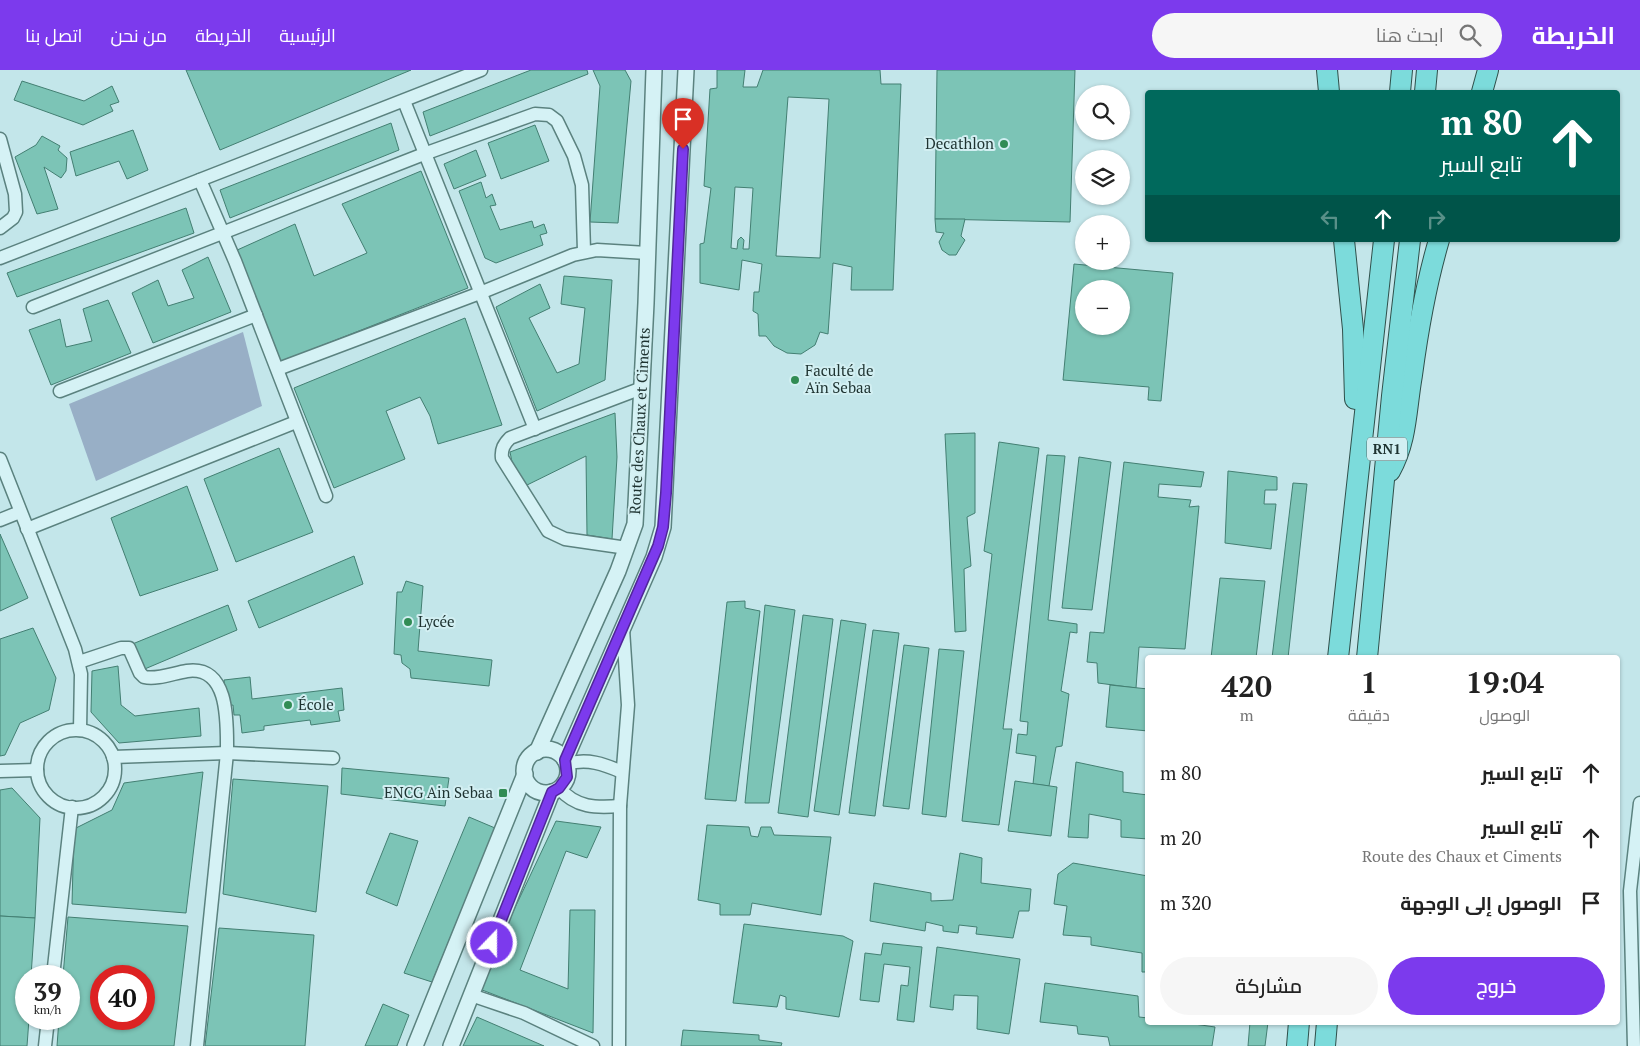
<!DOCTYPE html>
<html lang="ar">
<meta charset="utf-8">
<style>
:root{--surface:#fff;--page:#f6f6f6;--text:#222;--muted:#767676;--accent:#7c3aed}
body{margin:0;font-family:"PT Serif",Cairo,serif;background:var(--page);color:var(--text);direction:rtl;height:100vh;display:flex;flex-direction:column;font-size:19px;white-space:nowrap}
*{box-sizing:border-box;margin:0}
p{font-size:16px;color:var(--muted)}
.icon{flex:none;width:28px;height:28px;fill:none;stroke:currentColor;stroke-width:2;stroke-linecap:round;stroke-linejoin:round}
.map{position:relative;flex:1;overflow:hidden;direction:ltr}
.drawer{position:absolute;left:1145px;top:585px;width:475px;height:370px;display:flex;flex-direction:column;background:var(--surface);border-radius:5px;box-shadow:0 1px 4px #0004;direction:rtl}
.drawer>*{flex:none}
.top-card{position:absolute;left:1145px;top:20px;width:475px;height:152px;border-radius:5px;box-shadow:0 1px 4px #0004;direction:rtl;background:#00695c;color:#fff;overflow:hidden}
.fabs{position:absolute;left:1075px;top:15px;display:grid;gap:10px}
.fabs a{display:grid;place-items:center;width:55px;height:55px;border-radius:50%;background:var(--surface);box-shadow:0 1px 4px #0004;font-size:25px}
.speed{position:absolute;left:15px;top:895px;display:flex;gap:10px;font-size:25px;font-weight:700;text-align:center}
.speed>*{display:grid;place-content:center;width:65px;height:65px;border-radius:50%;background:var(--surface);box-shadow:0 1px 4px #0004;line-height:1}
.speed small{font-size:12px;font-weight:400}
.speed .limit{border:8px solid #d22;background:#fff;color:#111}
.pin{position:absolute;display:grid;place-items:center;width:42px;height:42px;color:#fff;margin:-51px -21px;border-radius:50% 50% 50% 0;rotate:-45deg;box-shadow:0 0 5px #0007}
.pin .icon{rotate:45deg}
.me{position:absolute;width:55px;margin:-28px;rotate:22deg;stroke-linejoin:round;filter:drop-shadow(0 0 4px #0008)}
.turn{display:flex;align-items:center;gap:18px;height:105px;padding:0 15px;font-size:22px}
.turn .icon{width:65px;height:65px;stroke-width:2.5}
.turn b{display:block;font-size:35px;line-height:42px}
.lanes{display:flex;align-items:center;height:48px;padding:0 15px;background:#0003;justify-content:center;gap:25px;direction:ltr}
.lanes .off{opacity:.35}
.eta{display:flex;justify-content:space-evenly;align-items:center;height:85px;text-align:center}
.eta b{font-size:30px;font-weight:600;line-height:35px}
.primary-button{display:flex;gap:10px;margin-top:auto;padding:10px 15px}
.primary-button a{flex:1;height:58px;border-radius:30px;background:var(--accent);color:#fff;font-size:20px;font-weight:600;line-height:58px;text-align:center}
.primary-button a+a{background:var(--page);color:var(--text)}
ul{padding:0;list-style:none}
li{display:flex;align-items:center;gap:15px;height:65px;padding:0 15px}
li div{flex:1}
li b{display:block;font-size:19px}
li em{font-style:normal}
header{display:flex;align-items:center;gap:30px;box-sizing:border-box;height:70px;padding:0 25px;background:var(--accent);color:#fff}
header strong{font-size:24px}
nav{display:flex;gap:28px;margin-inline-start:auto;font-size:18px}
.search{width:350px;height:45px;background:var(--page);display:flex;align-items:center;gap:12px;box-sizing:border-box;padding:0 18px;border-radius:28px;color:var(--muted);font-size:19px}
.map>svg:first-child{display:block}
.green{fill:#98afc6}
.building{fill:#7cc4b6;stroke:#437f72;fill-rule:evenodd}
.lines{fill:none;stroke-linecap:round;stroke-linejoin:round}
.minor-casing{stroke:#5b827f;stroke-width:15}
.tertiary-casing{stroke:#5b827f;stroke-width:18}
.trunk-casing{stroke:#2f504b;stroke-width:22}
.minor{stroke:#d5f2f5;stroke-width:12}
.tertiary{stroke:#d5f2f5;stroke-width:15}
.trunk{stroke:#7cdbdb;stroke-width:20}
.route-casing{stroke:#51269a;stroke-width:12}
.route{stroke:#7c3aed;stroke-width:9}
.poi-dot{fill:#318c54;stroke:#d2eff2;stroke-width:2}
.labels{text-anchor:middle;stroke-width:4;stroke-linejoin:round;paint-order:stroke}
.shield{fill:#d2eff2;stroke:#546b6b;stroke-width:1}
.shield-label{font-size:14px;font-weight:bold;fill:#1e3331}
.poi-label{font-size:15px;fill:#1e3331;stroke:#d2eff2;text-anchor:start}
.street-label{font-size:15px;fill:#1e3331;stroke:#d2eff2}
</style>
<header>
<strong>الخريطة</strong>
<div class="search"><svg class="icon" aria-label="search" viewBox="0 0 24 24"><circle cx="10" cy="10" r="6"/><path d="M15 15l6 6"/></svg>ابحث هنا</div>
<nav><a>الرئيسية</a><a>الخريطة</a><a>من نحن</a><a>اتصل بنا</a></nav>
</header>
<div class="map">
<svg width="1640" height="976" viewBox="0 0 1640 976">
<rect width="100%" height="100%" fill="#c3e6ea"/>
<polygon class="green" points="243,262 262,336 96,411 69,334"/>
<g class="building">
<polygon points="186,0 411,0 220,80"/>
<polygon points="531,0 587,0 588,4 430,66 423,42"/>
<polygon points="593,0 625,0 631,11 618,153 590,152 600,16"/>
<path d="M 717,0 L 745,0 L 743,17 L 757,17 L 763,0 L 880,0 L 881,14 L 901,14 L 893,220 L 851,220 L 852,197 L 833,193 L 828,264 L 820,262 L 815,275 L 801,284 L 787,283 L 774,276 L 766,266 L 759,266 L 758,244 L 753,241 L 754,222 L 759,222 L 762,194 L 742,190 L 739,220 L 700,213 L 700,174 L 704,173 L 711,118 L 704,116 L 710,19 L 717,18 ZM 788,27 L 829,29 L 820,188 L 776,186 ZM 735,117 L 753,118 L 749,179 L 743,179 L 744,170 L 741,167 L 738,170 L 737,179 L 731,178 Z"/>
<polygon points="937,0 1075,0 1070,152 935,149"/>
<polygon points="22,11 84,31 112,16 119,32 110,35 113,41 83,55 14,30"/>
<polygon points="391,53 399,80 230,148 220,120"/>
<polygon points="535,55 549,91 501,109 488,73"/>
<polygon points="133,60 148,100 127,109 119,91 76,106 70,82"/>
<polygon points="42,66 60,76 58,80 67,88 66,101 61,108 44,97 58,139 37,144 15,87 36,75"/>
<polygon points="476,80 486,106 454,119 444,94"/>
<polygon points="421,101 468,218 280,292 235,181 295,154 314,206 367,183 342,134"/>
<polygon points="481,112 486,128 492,124 496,135 490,136 500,160 532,151 534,158 544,154 547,163 540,165 543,175 496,193 485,188 459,121"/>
<polygon points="186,138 194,163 17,227 7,203"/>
<polygon points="935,149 965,149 961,166 965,170 956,185 949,185 942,180 939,172 944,163 936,162"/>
<polygon points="208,187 231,242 153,273 132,223 158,210 168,236 194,228 182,200"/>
<path d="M 1074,194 L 1173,203 L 1161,331 L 1148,330 L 1149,317 L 1063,310 ZM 1084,219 L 1121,219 L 1121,256 L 1084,256 Z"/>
<polygon points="564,206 612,210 605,310 537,341 496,237 540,214 550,238 529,248 557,303 579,294 585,238 561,234"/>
<polygon points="108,230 131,283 51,315 29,260 60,249 66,277 92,271 83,239"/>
<polygon points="465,248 502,355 438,374 430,346 420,327 386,341 405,389 334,418 294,318"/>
<polygon points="615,343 617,387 612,469 587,465 586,386 521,418 514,402 510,382"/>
<polygon points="975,363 975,443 967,447 971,496 964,499 966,561 955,562 945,364"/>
<polygon points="999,372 1039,378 1003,659 1012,659 999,755 962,751 992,484 984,481"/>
<polygon points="279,378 313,462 236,492 204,409"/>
<polygon points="1047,385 1065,386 1048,550 1077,554 1077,563 1070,562 1061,621 1069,624 1062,676 1056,677 1049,716 1033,714 1036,686 1016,683 1018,664 1027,665 1028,652 1020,651"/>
<polygon points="1079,387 1111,392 1092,540 1062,538"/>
<polygon points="1124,392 1204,402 1201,417 1159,414 1158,427 1191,430 1189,437 1199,436 1185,579 1139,577 1136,618 1098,613 1097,593 1087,592 1090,562 1104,563"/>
<polygon points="1228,401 1277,407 1277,420 1265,420 1264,434 1276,434 1271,479 1225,473"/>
<polygon points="1293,413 1307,414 1288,588 1272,588"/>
<polygon points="187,416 218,500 140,526 111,448"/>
<polygon points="0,464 28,528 0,541"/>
<polygon points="354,486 363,514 259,558 248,531"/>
<polygon points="1220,508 1265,511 1256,588 1211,588"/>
<polygon points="406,511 423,516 418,581 492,590 489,616 411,608 410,599 402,593 401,585 394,584 397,522 402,522"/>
<polygon points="745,531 745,538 760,541 736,731 705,729 727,532"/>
<polygon points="228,535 237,560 140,601 130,575"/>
<polygon points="765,535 795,540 769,733 745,733"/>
<polygon points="803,545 833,549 808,747 778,743"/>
<polygon points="841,550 866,554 839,745 814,741"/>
<polygon points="33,558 56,608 49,640 20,653 5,685 0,686 0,569"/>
<polygon points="873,560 899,563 875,746 849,743"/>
<polygon points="904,575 929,578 909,739 883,736"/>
<polygon points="939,579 964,581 946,747 922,744"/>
<polygon points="118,596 121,635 135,646 199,638 201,666 119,673 91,642 92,601"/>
<polygon points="250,607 252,629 342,618 344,640 338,641 340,651 311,655 310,650 264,656 264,660 242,663 240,645 234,645 233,635 227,636 224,610"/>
<polygon points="1110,615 1148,619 1148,661 1106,657"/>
<polygon points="1076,692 1123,702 1123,722 1148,725 1148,769 1121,767 1121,750 1089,744 1088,768 1068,767"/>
<polygon points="342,698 449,708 445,736 341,724"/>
<polygon points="203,702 186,843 72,834 74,759 112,740 124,713"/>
<polygon points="233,709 328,716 316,842 223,824"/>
<polygon points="1015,711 1057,717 1051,766 1008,761"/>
<polygon points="12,718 40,748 35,848 0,846 0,720"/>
<polygon points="469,747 495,758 432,912 404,903"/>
<polygon points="556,751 601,757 587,788 566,781 520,900 568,919 570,840 595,840 593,963 477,918"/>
<polygon points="707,755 749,757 751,766 758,767 761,757 771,757 774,765 831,767 821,845 752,833 750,845 720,845 720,834 698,830"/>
<polygon points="390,763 418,771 397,836 366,823"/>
<polygon points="960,783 982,788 981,813 1031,819 1029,841 1019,841 1013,868 976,864 977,857 959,855 958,863 943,861 943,856 926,852 925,861 870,851 874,813 931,823 931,831 953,830"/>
<polygon points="1073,793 1148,806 1148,902 1142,902 1142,883 1091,875 1091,867 1063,865 1067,836 1054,834 1058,804"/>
<polygon points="0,846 35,848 31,906 26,906 26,949 29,949 27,976 0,976"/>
<path d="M 68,847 L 188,856 L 174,976 L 57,976 L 59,949 L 69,949 L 69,906 L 63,906 ZM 101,906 L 144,906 L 144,949 L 101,949 Z"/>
<polygon points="744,854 843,866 853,871 839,947 786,939 786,927 780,925 777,937 733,933"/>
<polygon points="219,858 314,865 305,976 205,976"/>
<polygon points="883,873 922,877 914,952 897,950 901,915 908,916 910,897 884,894 879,932 860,930 865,883 881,885"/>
<polygon points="937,877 1020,889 1009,964 977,959 978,926 954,925 953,940 930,937"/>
<polygon points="1045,913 1138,926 1139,947 1148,948 1148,952 1180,952 1215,957 1212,976 1110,976 1108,967 1078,964 1077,956 1040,952"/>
<polygon points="383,934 409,945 397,976 365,976"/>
<polygon points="477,947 514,963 544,976 463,976"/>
<polygon points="1250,952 1268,952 1265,976 1248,976"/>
<polygon points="683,960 759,965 759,970 782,973 781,976 681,976"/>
</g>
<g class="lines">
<defs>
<g id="minor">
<polyline points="404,31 535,359"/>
<polyline points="0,69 15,124 16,142 13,148 0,158"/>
<polyline points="200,110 235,191 326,426"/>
<polyline points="0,188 481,0"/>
<polyline points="33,237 424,84 535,44 549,45 557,51 574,86 582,115 584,181"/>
<polyline points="278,299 480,223 573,185 597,180 647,183"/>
<polyline points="60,321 256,245"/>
<polyline points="0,389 75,579 81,604 80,660"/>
<polyline points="0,450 20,442"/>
<polyline points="27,459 296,352"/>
<path d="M 627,478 L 565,469 L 548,461 L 502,388 C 501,379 504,374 510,368 L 642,318"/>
<path d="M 79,592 L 121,578 L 129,578 L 140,603 L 144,607 C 157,610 174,603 187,601 C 230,595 227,654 227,683 L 197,976"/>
<circle cx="76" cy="699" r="39"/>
<polyline points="113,687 227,683 333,688"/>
<path d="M 567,694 C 587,688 604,694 622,702"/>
<polyline points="0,701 37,700"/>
<path d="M 559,718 C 576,738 596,738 620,736"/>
<polyline points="53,906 72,737"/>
<polyline points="471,925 524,943 593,976"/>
<polyline points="45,976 48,949"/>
<polyline points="619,976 620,736 628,635 623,559"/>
<polyline points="1634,976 1630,821 1640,733"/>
</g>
<g id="tertiary">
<circle cx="546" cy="701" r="22"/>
<polyline points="537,682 618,501 635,454 646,233 654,0"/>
<polyline points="565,690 654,487 663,457 686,0"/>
<polyline points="415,976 525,704"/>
<polyline points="451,976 552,722"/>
</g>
<g id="trunk">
<polyline points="1327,0 1329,22"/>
<polyline points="1400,22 1402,0"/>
<polyline points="1425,22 1427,0"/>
<polyline points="1482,22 1488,0"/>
<polyline points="1344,170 1353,259 1355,329"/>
<path d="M 1390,401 C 1407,371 1406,339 1412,305 C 1418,260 1426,214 1439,170"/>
<polyline points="1338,588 1384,170"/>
<polyline points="1367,588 1392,326 1410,170"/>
<polyline points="1297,976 1299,952"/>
<polyline points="1325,976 1327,952"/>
</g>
</defs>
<use href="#minor" class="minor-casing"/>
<use href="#tertiary" class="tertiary-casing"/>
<use href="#trunk" class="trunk-casing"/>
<use href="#minor" class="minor"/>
<use href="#tertiary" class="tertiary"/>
<use href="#trunk" class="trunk"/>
</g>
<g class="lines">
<defs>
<polyline id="route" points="492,873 552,722 559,718 567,707 565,690 658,476 663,457 666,423 683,79"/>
</defs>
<use href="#route" class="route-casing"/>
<use href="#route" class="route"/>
</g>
<g class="poi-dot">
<circle cx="1004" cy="74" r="5"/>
<circle cx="795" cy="310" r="5"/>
<circle cx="408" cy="552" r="5"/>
<circle cx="288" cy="635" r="5"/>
<rect x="498" y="718" width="10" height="10" rx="2.5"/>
</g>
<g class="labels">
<rect class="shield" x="1367" y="367.5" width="40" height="23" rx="4"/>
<g class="shield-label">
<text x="1387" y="384">RN1</text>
</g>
<g class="poi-label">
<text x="994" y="79" text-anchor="end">Decathlon</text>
<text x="805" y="306">Faculté de<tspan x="805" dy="17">Aïn Sebaa</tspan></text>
<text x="418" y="557">Lycée</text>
<text x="298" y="640">École</text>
<text x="493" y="728" text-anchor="end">ENCG Ain Sebaa</text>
</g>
<g class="street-label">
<text transform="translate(640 351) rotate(-87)" y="5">Route des Chaux et Ciments</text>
</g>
</g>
</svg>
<div class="fabs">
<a><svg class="icon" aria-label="search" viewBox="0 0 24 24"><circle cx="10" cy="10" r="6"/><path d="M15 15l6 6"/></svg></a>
<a><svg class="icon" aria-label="layers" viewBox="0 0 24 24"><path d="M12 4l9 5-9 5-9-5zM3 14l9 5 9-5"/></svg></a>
<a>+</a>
<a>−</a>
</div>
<div class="speed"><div>39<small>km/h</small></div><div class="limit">40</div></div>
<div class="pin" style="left:683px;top:79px;background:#d93025"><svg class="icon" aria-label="arrive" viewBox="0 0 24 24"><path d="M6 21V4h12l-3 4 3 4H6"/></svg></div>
<svg class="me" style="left:492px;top:873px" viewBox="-20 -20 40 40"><circle r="17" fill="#7c3aed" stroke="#fff" stroke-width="3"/><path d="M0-11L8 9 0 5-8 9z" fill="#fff"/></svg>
<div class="top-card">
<div class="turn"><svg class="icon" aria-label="ahead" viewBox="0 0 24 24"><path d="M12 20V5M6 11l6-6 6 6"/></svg><div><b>80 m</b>تابع السير</div></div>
<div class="lanes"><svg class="icon off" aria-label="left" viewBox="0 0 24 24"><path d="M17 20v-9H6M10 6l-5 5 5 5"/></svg><svg class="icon" aria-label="ahead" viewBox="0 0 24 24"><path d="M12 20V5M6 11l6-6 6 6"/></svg><svg class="icon off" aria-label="right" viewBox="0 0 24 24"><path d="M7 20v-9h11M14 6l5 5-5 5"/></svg></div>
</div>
<section class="drawer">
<div class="eta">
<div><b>19:04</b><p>الوصول</p></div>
<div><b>1</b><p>دقيقة</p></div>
<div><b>420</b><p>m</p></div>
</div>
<ul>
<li><svg class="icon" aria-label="ahead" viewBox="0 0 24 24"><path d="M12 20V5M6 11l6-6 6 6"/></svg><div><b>تابع السير</b></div><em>80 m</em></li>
<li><svg class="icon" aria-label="ahead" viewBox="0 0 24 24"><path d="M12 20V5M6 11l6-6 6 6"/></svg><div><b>تابع السير</b><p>Route des Chaux et Ciments</p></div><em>20 m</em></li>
<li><svg class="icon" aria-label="arrive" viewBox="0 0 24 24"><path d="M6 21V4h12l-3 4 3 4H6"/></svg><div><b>الوصول إلى الوجهة</b></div><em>320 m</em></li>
</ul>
<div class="primary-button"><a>خروج</a><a>مشاركة</a></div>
</section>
</div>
